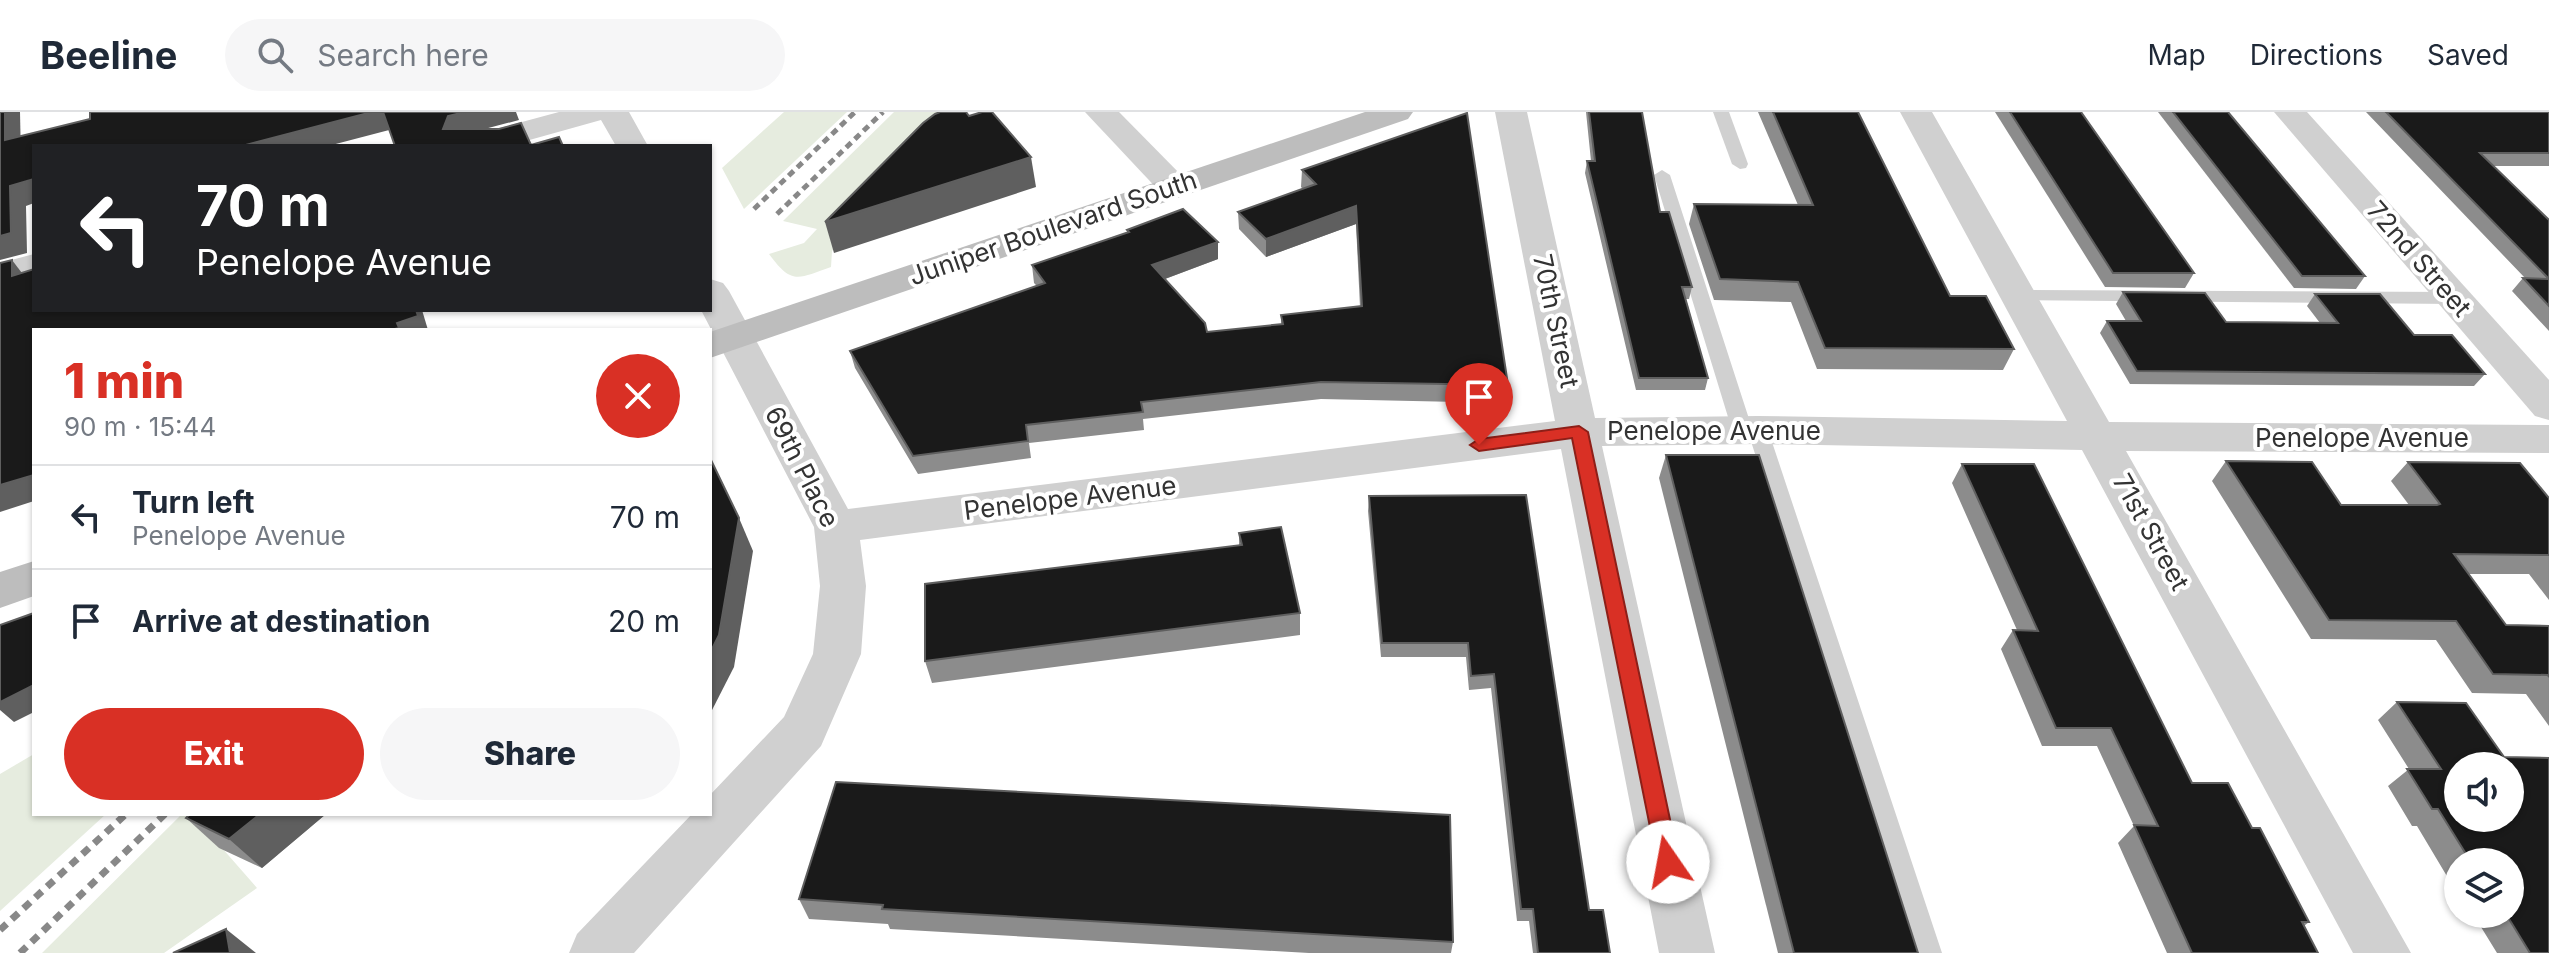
<!DOCTYPE html>
<meta charset="utf-8">
<style>
:root{--surface:#fff;--page:#f6f6f7;--text:#1f2937;--muted:#747a83;--line:#e0e1e3;--accent:#d93025}
body{margin:0;font-family:Inter,sans-serif;background:var(--page);color:var(--text);height:100vh;display:flex;flex-direction:column;font-size:30px;white-space:nowrap}
*{box-sizing:border-box;margin:0}
p{font-size:26px;color:var(--muted)}
.icon{flex:none;width:44px;height:44px;fill:none;stroke:currentColor;stroke-width:2;stroke-linecap:round;stroke-linejoin:round}
.map{position:relative;flex:1;overflow:hidden}
.sheet{position:absolute;left:32px;top:216px;width:680px;height:488px;display:flex;flex-direction:column;background:var(--surface);border-radius:0px;box-shadow:0 2px 6px #0004}
.sheet>*{flex:none}
.top-card{position:absolute;left:32px;top:32px;width:680px;height:168px;border-radius:0px;box-shadow:0 2px 6px #0004;background:#202124;color:#fff;overflow:hidden}
.buttons{position:absolute;left:2444px;top:640px;display:grid;gap:16px}
.buttons a{display:grid;place-items:center;width:80px;height:80px;border-radius:50%;background:var(--surface);box-shadow:0 2px 6px #0004;font-size:40px}
.pin{position:absolute;display:grid;place-items:center;width:68px;height:68px;color:#fff;margin:-82px -34px;border-radius:50% 50% 50% 0;rotate:-45deg;box-shadow:0 0 8px #0007}
.pin .icon{rotate:45deg}
.me{position:absolute;width:88px;margin:-44px;rotate:348deg;stroke-linejoin:round;filter:drop-shadow(0 0 6px #0008)}
.turn{display:flex;align-items:center;gap:28px;height:168px;padding:0 32px;font-size:36px}
.turn .icon{width:104px;height:104px;stroke-width:2.5}
.turn b{display:block;font-size:56px;line-height:68px}
.round{display:grid;place-items:center;flex:none;width:84px;height:84px;border-radius:42px;background:var(--page)}
.summary{display:flex;align-items:center;justify-content:space-between;height:136px;padding:0 32px}
h1{font-size:48px;font-weight:800;line-height:60px;color:var(--accent)}
.button{display:flex;gap:16px;margin-top:auto;padding:16px 32px}
.button a{flex:1;height:92px;border-radius:48px;background:var(--accent);color:#fff;font-size:32px;font-weight:800;line-height:92px;text-align:center}
.button a+a{background:var(--page);color:var(--text)}
ul{padding:0;list-style:none}
li{display:flex;align-items:center;gap:24px;height:104px;padding:0 32px;border-top:2px solid var(--line)}
li div{flex:1}
li b{display:block;font-size:30px}
li em{font-style:normal}
header{display:flex;align-items:center;gap:48px;box-sizing:border-box;height:112px;padding:0 40px;background:var(--surface);border-bottom:2px solid var(--line)}
header strong{font-size:38px}
nav{display:flex;gap:44px;margin-inline-start:auto;font-size:28px}
.search{width:560px;height:72px;background:var(--page);display:flex;align-items:center;gap:20px;box-sizing:border-box;padding:0 28px;border-radius:44px;color:var(--muted);font-size:30px}
.map>svg:first-child{display:block}
.green{fill:#e6ecdf}
.lines{fill:none;stroke-linecap:round;stroke-linejoin:round}
.lane{fill:#d0d0d0;fill-rule:evenodd}
.street{fill:#d0d0d0;fill-rule:evenodd}
.secondary{fill:#bdbdbd;fill-rule:evenodd}
.rail-far1{stroke:#888;stroke-width:5;stroke-dasharray:7 5;stroke-linecap:butt}
.rail{stroke:#888;stroke-width:7;stroke-dasharray:9 7;stroke-linecap:butt}
.wall{fill:#8c8c8c}
.shaded-wall{fill:#5f5f5f}
.building{fill:#1a1a1a;stroke:#5f5f5f;stroke-width:2;fill-rule:evenodd}
.route{fill:#d93025;stroke:#8d1f18;stroke-width:2}
.labels{text-anchor:middle;stroke-width:8;stroke-linejoin:round;paint-order:stroke}
.street-label{font-size:26px;fill:#333;stroke:#fff}
</style>
<header>
<strong>Beeline</strong>
<div class="search"><svg class="icon" aria-label="search" viewBox="0 0 24 24"><circle cx="10" cy="10" r="6"/><path d="M15 15l6 6"/></svg>Search here</div>
<nav><a>Map</a><a>Directions</a><a>Saved</a></nav>
</header>
<div class="map">
<svg width="2549" height="841" viewBox="0 0 2549 841">
<rect width="100%" height="100%" fill="#fff"/>
<g class="green">
<polygon points="784,0 847,0 744,97 722,56"/>
<path d="M 894,0 L 955,0 L 832,139 L 831,155 C 797,167 792,173 769,142 L 804,131 L 817,117 L 783,109 Z"/>
<polygon points="34,642 34,702 106,702 0,799 0,662"/>
<polygon points="182,702 243,702 215,728 257,776 164,841 42,841"/>
</g>
<g class="lines">
<g class="lane">
<polygon points="1713,0 1729,0 1748,52 1746,56 1740,57 1732,52"/>
<polygon points="1662,58 1670,63 1751,313 1765,313 1768,318 1942,841 1914,841 1749,323 1735,323 1732,318 1654,63"/>
<polygon points="2019,178 2454,180 2463,186 2454,192 2012,188 2010,184"/>
</g>
<g class="street">
<polygon points="559,0 629,0 648,34 616,34 601,8 508,34 455,34 459,27"/>
<polygon points="1085,0 1119,0 1186,68 1191,75 1186,82 1174,85 1162,82"/>
<polygon points="1495,0 1527,0 1595,306 1758,304 2067,309 1900,0 1932,0 2109,310 2549,313 2549,341 2126,339 2411,841 2353,841 2082,338 1758,332 1602,334 1715,841 1659,841 1561,337 860,428 866,474 861,542 821,634 634,841 569,841 577,822 692,702 710,702 710,683 784,605 813,542 820,474 814,415 701,198 710,198 710,167 723,171 729,179 848,397 1555,309"/>
<polygon points="2274,0 2307,0 2549,268 2549,308 2535,304"/>
<polygon points="34,142 34,164 0,173 0,151"/>
</g>
<g class="secondary">
<polygon points="1365,0 1413,0 1408,7 710,246 710,220"/>
<polygon points="34,449 34,484 0,496 0,460"/>
</g>
<g class="rail-far1">
<polyline points="754,97 855,0"/>
<polyline points="777,102 883,0"/>
</g>
<g class="rail">
<polyline points="0,818 126,702"/>
<polyline points="20,841 165,702"/>
</g>
</g>
<g class="wall">
<polygon points="1586,0 1642,0 1660,100 1692,175 1689,187 1686,187 1708,266 1705,278 1636,278 1585,61 1587,49 1591,49"/>
<polygon points="1758,0 1858,0 1950,184 2014,237 2003,258 1817,257 1791,190 1714,188 1689,112 1694,92 1798,93"/>
<polygon points="1995,0 2081,0 2194,161 2185,176 2105,175"/>
<polygon points="2158,0 2228,0 2365,164 2356,177 2294,176"/>
<polygon points="2366,0 2549,0 2549,54 2493,54 2549,108 2549,219 2512,179 2523,166 2525,166"/>
<polygon points="1467,1 1508,273 1505,291 1321,287 1143,307 1144,318 1029,331 1031,346 918,362 855,256 850,239 1037,174 1034,171 1032,153 1127,121 1127,118 1218,130 1218,147 1165,167 1207,220 1281,212 1281,203 1360,195 1356,112 1266,145 1239,117 1238,100 1303,77 1301,75 1302,58"/>
<polygon points="2123,180 2226,210 2320,211 2307,194 2315,182 2414,223 2485,262 2474,274 2130,272 2100,221 2107,209 2126,209 2116,192"/>
<polygon points="1666,343 1918,841 1778,841 1659,366"/>
<polygon points="2226,349 2341,393 2409,393 2391,369 2408,350 2549,386 2549,488 2529,462 2468,462 2506,513 2549,514 2549,614 2526,582 2472,581 2436,528 2311,527 2212,369"/>
<polygon points="1962,352 2192,671 2252,716 2309,810 2304,814 2318,841 2167,841 2118,731 2134,714 2097,634 2042,634 2001,537 2013,518 2017,518 1952,371"/>
<polygon points="1526,383 1589,798 1610,841 1533,841 1529,809 1517,809 1491,576 1469,578 1466,545 1381,545 1368,399 1369,384"/>
<polygon points="1239,421 1300,501 1300,523 932,571 925,549 1239,434"/>
<polygon points="2397,590 2504,645 2549,841 2497,841 2473,802 2510,802 2510,750 2458,750 2458,777 2454,776 2417,714 2412,714 2388,674 2409,657 2378,608"/>
<polygon points="190,702 326,702 262,756 219,736 186,706"/>
<polygon points="799,787 1453,830 1451,841 1309,841 890,817 888,812 809,807"/>
</g>
<g class="shaded-wall">
<polygon points="5,0 20,0 21,48 5,28"/>
<polygon points="372,0 384,0 393,17 328,34 242,34"/>
<polygon points="465,0 516,0 519,8 458,24 443,17 448,4"/>
<polygon points="1031,45 1036,75 834,141 825,110"/>
<polygon points="34,67 34,91 26,94 27,141 0,148 0,124 10,74"/>
<polygon points="1356,94 1356,112 1266,145 1266,127"/>
<polygon points="1218,130 1218,147 1154,171 1152,153"/>
<polygon points="12,148 28,169 12,164"/>
<polygon points="416,198 422,198 428,218 391,218 397,211"/>
<polygon points="34,363 34,389 0,400 0,373"/>
<polygon points="739,406 753,439 734,555 710,602 710,541"/>
<polygon points="34,573 34,600 14,610 0,598 0,590"/>
<polygon points="260,702 326,702 262,756 229,727"/>
<polygon points="226,817 256,841 230,841"/>
</g>
<g class="building">
<polygon points="0,0 5,0 5,28 90,7 90,0 372,0 242,34 34,34 34,67 10,74 11,121 0,124"/>
<polygon points="383,0 465,0 448,4 443,17 499,17 521,11 531,33 559,25 563,34 395,34"/>
<polygon points="940,0 966,0 969,4 982,0 992,0 1031,45 825,110 923,11 935,2"/>
<polygon points="1589,0 1642,0 1660,100 1669,100 1692,175 1682,175 1708,266 1639,266 1587,49 1595,49"/>
<polygon points="1773,0 1858,0 1950,184 1986,184 2014,237 1825,236 1798,170 1720,167 1694,92 1813,93"/>
<polygon points="2010,0 2081,0 2194,161 2113,161"/>
<polygon points="2173,0 2228,0 2365,164 2302,164"/>
<polygon points="2386,0 2549,0 2549,41 2480,41 2549,108 2549,194 2523,166 2549,167"/>
<polygon points="1467,1 1508,273 1321,270 1141,290 1143,300 1026,313 1028,329 913,344 850,239 1045,171 1032,153 1129,120 1127,118 1183,97 1218,130 1152,153 1205,211 1207,220 1283,212 1281,203 1362,194 1356,94 1266,127 1238,100 1316,72 1302,58"/>
<polygon points="12,148 12,164 34,157 34,198 416,198 418,204 397,211 399,216 391,218 34,218 34,363 0,373 0,151"/>
<polygon points="2123,180 2205,181 2226,210 2338,211 2315,182 2380,182 2414,223 2452,223 2485,262 2137,259 2107,209 2141,209"/>
<polygon points="1666,343 1759,343 1918,841 1794,841"/>
<polygon points="710,346 739,406 719,523 710,541"/>
<polygon points="2226,349 2312,350 2341,393 2437,393 2440,392 2408,350 2520,351 2549,386 2549,443 2454,442 2506,513 2549,514 2549,565 2548,563 2493,562 2456,509 2329,508"/>
<polygon points="1962,352 2034,352 2192,671 2228,671 2252,716 2260,716 2309,810 2302,810 2318,841 2192,841 2134,713 2158,714 2111,616 2056,616 2013,518 2038,519"/>
<polygon points="1526,383 1589,798 1603,798 1610,841 1538,841 1533,797 1521,797 1494,562 1471,564 1468,531 1382,531 1369,384"/>
<polygon points="1281,415 1300,501 925,549 925,472 1242,433 1239,421"/>
<polygon points="34,501 34,573 0,590 0,513"/>
<path d="M 2397,590 L 2466,591 L 2504,645 L 2549,646 L 2549,841 L 2530,841 L 2506,802 L 2510,802 L 2510,750 L 2471,750 L 2438,697 L 2432,697 L 2407,657 L 2441,657 ZM 2458,654 L 2510,654 L 2510,706 L 2458,706 Z"/>
<polygon points="836,670 1450,703 1453,830 882,797 883,793 799,787"/>
<polygon points="190,702 260,702 229,727 186,706"/>
<polygon points="226,817 230,841 173,841"/>
</g>
<polygon class="route" points="1579,314 1588,320 1679,750 1676,757 1668,760 1661,757 1657,750 1572,326 1479,339 1470,333 1479,327"/>
<g class="labels">
<g class="street-label">
<text transform="translate(1053 116) rotate(-19)" y="9">Juniper Boulevard South</text>
<text transform="translate(2419 147) rotate(49)" y="9">72nd Street</text>
<text transform="translate(1556 209) rotate(78)" y="9">70th Street</text>
<text x="1714" y="328">Penelope Avenue</text>
<text x="2362" y="335">Penelope Avenue</text>
<text transform="translate(802 355) rotate(63)" y="9">69th Place</text>
<text transform="translate(1070 386) rotate(-7)" y="9">Penelope Avenue</text>
<text transform="translate(2151 420) rotate(61)" y="9">71st Street</text>
</g>
</g>
</svg>
<div class="buttons">
<a><svg class="icon" aria-label="sound" viewBox="0 0 24 24"><path d="M4 9h4l5-4v14l-5-4H4zM17 9q2 3 0 6"/></svg></a>
<a><svg class="icon" aria-label="layers" viewBox="0 0 24 24"><path d="M12 4l9 5-9 5-9-5zM3 14l9 5 9-5"/></svg></a>
</div>
<div class="pin" style="left:1479px;top:333px;background:#d93025"><svg class="icon" aria-label="arrive" viewBox="0 0 24 24"><path d="M6 21V4h12l-3 4 3 4H6"/></svg></div>
<svg class="me" style="left:1668px;top:750px" viewBox="-20 -20 40 40"><circle r="19" fill="#fff"/><path d="M0-13L10 11 0 6-10 11z" fill="#d93025"/></svg>
<div class="top-card">
<div class="turn"><svg class="icon" aria-label="left" viewBox="0 0 24 24"><path d="M17 20v-9H6M10 6l-5 5 5 5"/></svg><div><b>70 m</b>Penelope Avenue</div></div>
</div>
<section class="sheet">
<div class="summary"><div><h1>1 min</h1><p>90 m · 15:44</p></div><a class="round" style="background:#d93025;color:#fff"><svg class="icon" aria-label="close" viewBox="0 0 24 24"><path d="M6 6l12 12M18 6L6 18"/></svg></a></div>
<ul>
<li><svg class="icon" aria-label="left" viewBox="0 0 24 24"><path d="M17 20v-9H6M10 6l-5 5 5 5"/></svg><div><b>Turn left</b><p>Penelope Avenue</p></div><em>70 m</em></li>
<li><svg class="icon" aria-label="arrive" viewBox="0 0 24 24"><path d="M6 21V4h12l-3 4 3 4H6"/></svg><div><b>Arrive at destination</b></div><em>20 m</em></li>
</ul>
<div class="button"><a>Exit</a><a>Share</a></div>
</section>
</div>
